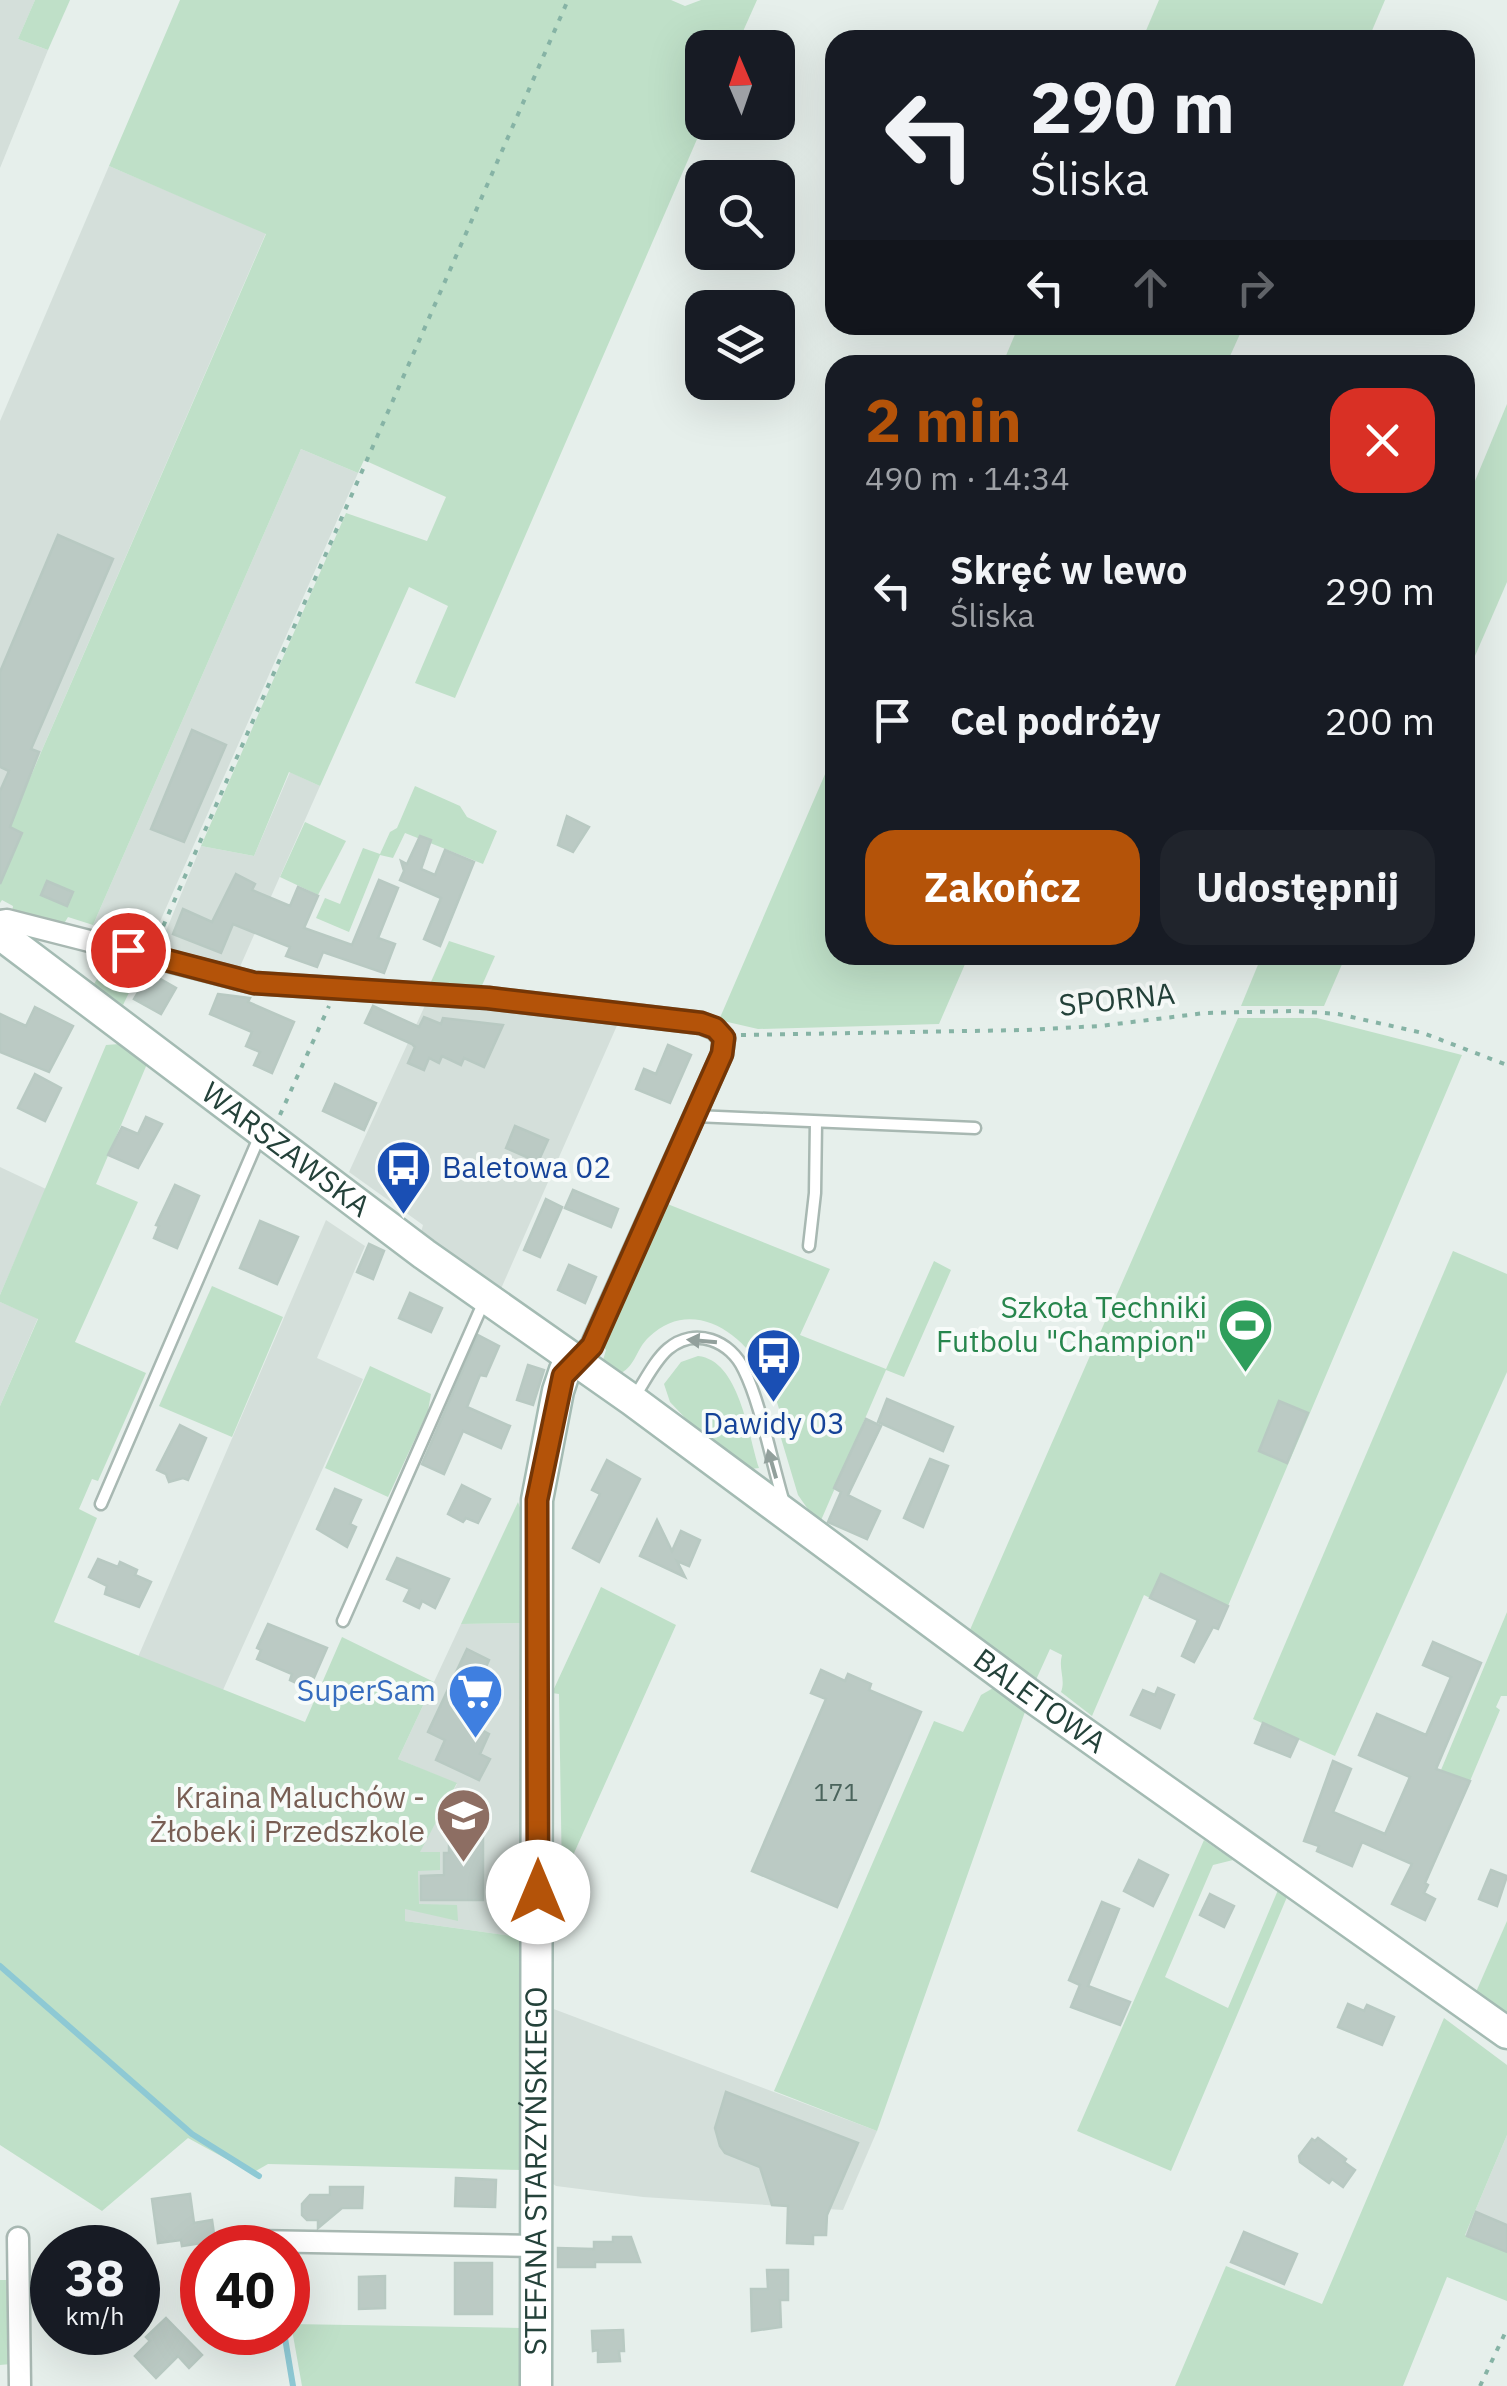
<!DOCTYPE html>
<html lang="pl">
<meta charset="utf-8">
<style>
:root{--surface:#171b24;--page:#20242c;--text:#f1f3f6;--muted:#9ea1a6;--accent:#b45309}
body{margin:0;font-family:"IBM Plex Sans",sans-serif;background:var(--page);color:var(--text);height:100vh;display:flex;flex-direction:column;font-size:38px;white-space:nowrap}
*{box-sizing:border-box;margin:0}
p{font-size:32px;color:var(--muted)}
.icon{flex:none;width:55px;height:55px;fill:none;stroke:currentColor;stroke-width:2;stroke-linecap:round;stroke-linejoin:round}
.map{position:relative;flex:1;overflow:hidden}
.sheet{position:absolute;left:825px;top:355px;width:650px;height:610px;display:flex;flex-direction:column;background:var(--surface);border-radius:30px;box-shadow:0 10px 40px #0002}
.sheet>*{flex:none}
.guide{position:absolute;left:825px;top:30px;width:650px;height:305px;border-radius:30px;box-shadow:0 10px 40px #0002;background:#171b24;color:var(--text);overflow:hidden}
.needle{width:65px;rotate:358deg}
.tools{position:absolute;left:685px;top:30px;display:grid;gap:20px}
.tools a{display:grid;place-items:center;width:110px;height:110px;border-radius:20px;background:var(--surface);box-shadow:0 10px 40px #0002;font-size:50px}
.speed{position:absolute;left:30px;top:2225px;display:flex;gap:20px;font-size:50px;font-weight:700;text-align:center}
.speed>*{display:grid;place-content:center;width:130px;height:130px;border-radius:50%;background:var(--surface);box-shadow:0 10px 40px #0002;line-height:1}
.speed small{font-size:25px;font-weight:400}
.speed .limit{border:15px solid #d22;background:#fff;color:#111}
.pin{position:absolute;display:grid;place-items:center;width:85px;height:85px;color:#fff;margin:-42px;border:5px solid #fff;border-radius:50%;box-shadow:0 2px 10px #0007}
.me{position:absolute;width:110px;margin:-55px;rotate:0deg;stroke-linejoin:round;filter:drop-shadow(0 0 8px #0008)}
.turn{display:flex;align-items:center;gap:35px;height:210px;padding:0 40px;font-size:45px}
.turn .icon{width:130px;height:130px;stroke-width:2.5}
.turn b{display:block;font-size:70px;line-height:85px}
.lanes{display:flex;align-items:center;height:95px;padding:0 40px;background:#0003;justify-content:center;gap:50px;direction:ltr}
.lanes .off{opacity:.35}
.round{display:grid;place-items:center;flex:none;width:105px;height:105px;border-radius:30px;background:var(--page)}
.overview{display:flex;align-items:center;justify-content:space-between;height:170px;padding:0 40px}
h1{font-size:60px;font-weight:700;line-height:75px;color:var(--accent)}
.cta{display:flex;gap:20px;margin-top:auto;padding:20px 40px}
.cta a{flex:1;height:115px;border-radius:30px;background:var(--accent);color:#fff;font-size:40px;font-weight:700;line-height:115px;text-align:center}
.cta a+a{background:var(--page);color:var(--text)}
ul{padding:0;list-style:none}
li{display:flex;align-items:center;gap:30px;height:130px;padding:0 40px}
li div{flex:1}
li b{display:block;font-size:38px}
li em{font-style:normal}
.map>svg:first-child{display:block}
.built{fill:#d4dfda}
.green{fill:#bfe0c8}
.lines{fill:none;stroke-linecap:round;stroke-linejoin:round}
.stream{stroke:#8ec9d4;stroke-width:6}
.building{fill:#bbcac4;stroke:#b8c9c2;stroke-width:2.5}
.lane-casing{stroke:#a8b8b2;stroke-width:15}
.street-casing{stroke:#a8b8b2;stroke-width:25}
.secondary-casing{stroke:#a4bbb3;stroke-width:35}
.path{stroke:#86b3a5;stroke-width:4;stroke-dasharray:5 8;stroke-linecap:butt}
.lane{stroke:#fff;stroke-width:10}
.street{stroke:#fff;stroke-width:20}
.secondary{stroke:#fff;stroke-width:30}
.oneway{fill:#92a09c}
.route-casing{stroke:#753606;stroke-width:25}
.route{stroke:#b45309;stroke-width:18}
.labels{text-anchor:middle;stroke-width:8;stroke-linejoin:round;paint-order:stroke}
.number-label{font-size:25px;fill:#4a645c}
.street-label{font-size:30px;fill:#24423a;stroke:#f7fbf9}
.transit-label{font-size:30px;fill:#164399;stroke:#f7fbf9;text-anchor:start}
.leisure-label{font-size:30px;fill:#27864d;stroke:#f7fbf9;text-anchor:end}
.shop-label{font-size:30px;fill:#366cbe;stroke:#f7fbf9;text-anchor:end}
.education-label{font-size:30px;fill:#785e54;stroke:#f7fbf9;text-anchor:end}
</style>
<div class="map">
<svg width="1507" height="2386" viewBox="0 0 1507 2386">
<rect width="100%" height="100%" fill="#e6efeb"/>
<g class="built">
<polygon points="0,0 35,0 18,39 48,50 0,168"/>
<polygon points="109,166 266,233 0,847 0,421"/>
<polygon points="301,449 358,473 151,942 117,930 118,921 107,916 98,926 93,925"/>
<polygon points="290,772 320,786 239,969 221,964 219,969 166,953 161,943 201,846 254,856"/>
<polygon points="427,1001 619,1021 500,1291 421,1232 423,1225 349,1172"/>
<polygon points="0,1167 46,1189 0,1295"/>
<polygon points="326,1220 365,1246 317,1358 363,1379 223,1690 138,1657"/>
<polygon points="0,1302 38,1318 0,1406"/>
<polygon points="521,1623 526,1938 405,1921 404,1871 419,1852 457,1784 398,1759 461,1624"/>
<polygon points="551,2008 877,2131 843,2210 643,2197 556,2186 549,2181"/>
<polygon points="1507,2135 1507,2252 1465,2235"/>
</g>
<g class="green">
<polygon points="35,0 70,0 48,50 18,39"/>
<polygon points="180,0 671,0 685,6 701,0 757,0 736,47 702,48 704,123 455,698 415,683 448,606 409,587 320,786 289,772 254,856 201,846 346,513 427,541 446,497 364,460 358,473 301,449 93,925 68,917 62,927 12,912 13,906 2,900 0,903 0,847 266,234 109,166"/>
<polygon points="1159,0 1385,0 1368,40 1142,40"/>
<polygon points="1019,325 1244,325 1226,365 1002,365"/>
<polygon points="1507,404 1507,582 1465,679 1465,505"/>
<polygon points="835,751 835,955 969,955 939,1024 758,1029 719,1020"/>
<polygon points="415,786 460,806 467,817 497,831 483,864 405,833 393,858 380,855 349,932 316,918 325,898 340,904 363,848 380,854 390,832 397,828"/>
<polygon points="305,822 346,841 318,895 280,877"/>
<polygon points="449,941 495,956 480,990 430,984"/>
<polygon points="112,955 144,962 123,1005 94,984"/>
<polygon points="1262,955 1346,955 1324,1006 1241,1006"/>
<path d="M 1238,1018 L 1317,1018 L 1462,1055 L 1228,1606 L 1161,1574 L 1150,1598 L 1144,1595 L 1092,1716 L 1061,1692 C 1066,1680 1058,1668 1062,1655 L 1050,1649 L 1035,1682 L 969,1632 Z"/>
<polygon points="119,1044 147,1064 96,1184 138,1202 75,1342 146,1373 98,1481 92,1479 79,1509 97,1518 54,1622 305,1722 342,1637 434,1682 398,1759 457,1783 420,1852 440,1852 440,1870 418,1871 419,1904 457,1905 458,1921 405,1909 405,1921 526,1938 524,2170 268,2164 252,2173 188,2138 102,2211 0,2145 0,1406 38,1319 0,1302 0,1295 106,1045"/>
<path d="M 665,1203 L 830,1269 L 800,1335 L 886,1369 L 934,1261 L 951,1270 L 904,1377 L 886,1370 L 819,1525 L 798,1495 L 775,1418 L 781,1415 L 775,1396 L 769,1397 L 763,1380 L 777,1375 L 776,1368 L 763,1372 C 742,1331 690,1297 649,1337 C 636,1349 636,1365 621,1373 L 603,1360 L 606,1350 L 603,1346 Z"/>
<polygon points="1453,1251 1507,1274 1507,1372 1335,1756 1253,1719"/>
<polygon points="212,1286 283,1317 232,1437 159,1406"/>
<path d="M 698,1356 C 739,1360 748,1434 759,1468 L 751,1469 L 688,1421 L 670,1402 L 664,1384 L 681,1362 Z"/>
<polygon points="370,1366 431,1394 428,1411 388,1497 325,1468"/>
<polygon points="518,1502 522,1514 521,1623 461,1624"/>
<polygon points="601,1587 676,1625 562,1880 559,1694 552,1693"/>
<polygon points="1507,1612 1507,1696 1501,1696 1496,1707 1500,1710 1470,1781 1441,1770"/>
<polygon points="995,1687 1026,1709 877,2131 774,2091 934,1721 963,1732 981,1695"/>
<polygon points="1204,1840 1233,1860 1213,1865 1165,1977 1228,2008 1278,1890 1287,1897 1171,2171 1077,2131"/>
<polygon points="1507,1921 1507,2014 1476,1992"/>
<polygon points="1444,2018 1507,2065 1507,2135 1465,2235 1507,2252 1507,2301 1447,2277 1403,2386 1175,2386 1226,2266 1322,2304"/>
<polygon points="0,2280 12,2280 11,2364 0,2365"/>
<polygon points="291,2324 521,2328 521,2386 302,2386"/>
</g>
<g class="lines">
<g class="stream">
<polyline points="0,1966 192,2134 259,2176"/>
<polyline points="284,2332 293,2386"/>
</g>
</g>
<g class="building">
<polygon points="58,535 113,559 31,749 39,752 10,827 22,833 0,884 0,791 9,771 0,767 0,672"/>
<polygon points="192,730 226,745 184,842 151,829"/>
<polygon points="567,816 589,827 573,852 558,845"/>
<polygon points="420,836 431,840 421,869 435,875 445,850 474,862 440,946 424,939 441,898 400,880 404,871 401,861 407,864"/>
<polygon points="236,874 255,884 252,890 290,906 298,887 318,896 304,928 352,945 379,880 398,888 378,938 395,944 384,973 323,952 317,967 286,956 290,947 233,924 221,953 173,934 183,909 212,922"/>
<polygon points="47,881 73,892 67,906 41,895"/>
<polygon points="150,973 176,988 161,1014 134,999"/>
<polygon points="218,994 250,998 248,1002 294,1022 272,1073 254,1065 260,1052 246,1046 252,1032 210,1014"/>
<polygon points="373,1006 419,1027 424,1017 441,1024 443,1018 503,1025 484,1067 464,1058 461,1065 442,1056 439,1063 429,1058 424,1070 408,1063 415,1047 412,1044 365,1023"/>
<polygon points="35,1007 73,1026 49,1072 0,1052 0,1014 26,1026"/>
<polygon points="668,1045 691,1055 670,1103 636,1089 644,1069 656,1074"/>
<polygon points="35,1074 61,1088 45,1121 18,1108"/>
<polygon points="335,1084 376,1103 364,1130 323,1111"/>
<polygon points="146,1117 162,1124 138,1168 108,1155 122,1127 138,1134"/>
<polygon points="515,1126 548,1140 538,1162 506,1148"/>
<polygon points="175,1185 199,1196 177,1248 154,1238 159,1226 156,1225"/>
<polygon points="573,1190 618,1209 611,1227 565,1208"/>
<polygon points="546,1199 562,1207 540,1257 524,1250"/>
<polygon points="260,1221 298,1237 277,1284 240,1268"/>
<polygon points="369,1244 384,1251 373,1279 357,1272"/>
<polygon points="569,1265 596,1277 585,1303 558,1290"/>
<polygon points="410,1293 442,1308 431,1332 399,1318"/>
<polygon points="478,1335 499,1346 486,1376 480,1375 467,1407 510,1426 501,1448 463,1431 444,1474 422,1464"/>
<polygon points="528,1365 544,1370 533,1405 517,1400"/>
<polygon points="887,1399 953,1427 943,1451 878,1422"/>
<polygon points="1279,1401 1308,1413 1287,1463 1259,1451"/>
<polygon points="866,1419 881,1426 848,1495 880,1511 867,1539 828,1522 841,1492 834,1488"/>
<polygon points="180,1425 206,1438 188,1480 183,1478 169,1482 166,1474 157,1470"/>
<polygon points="930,1459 948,1466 923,1527 904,1518"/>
<polygon points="607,1460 640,1479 599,1562 573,1548 600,1494 592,1490"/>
<polygon points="462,1485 490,1499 478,1523 466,1518 463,1522 448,1514"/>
<polygon points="335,1489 361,1500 350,1524 356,1527 347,1547 317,1529"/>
<polygon points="657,1520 672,1551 681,1531 700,1540 689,1566 677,1561 685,1577 640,1556"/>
<polygon points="397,1558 449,1579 435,1608 422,1601 419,1608 404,1601 410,1589 387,1579"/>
<polygon points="98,1559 118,1567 120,1562 137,1570 135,1575 151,1582 139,1607 105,1594 107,1586 89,1577"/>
<polygon points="1161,1574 1228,1606 1218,1629 1213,1627 1194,1662 1182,1656 1198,1620 1150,1598"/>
<polygon points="268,1624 327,1648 309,1689 290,1680 292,1674 257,1659 261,1650 257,1648"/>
<polygon points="1433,1642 1481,1663 1436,1769 1470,1781 1425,1883 1428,1885 1424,1893 1435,1899 1425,1920 1392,1904 1412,1864 1362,1842 1352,1866 1317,1851 1319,1846 1304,1841 1333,1761 1351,1769 1333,1812 1385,1834 1410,1777 1359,1755 1377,1714 1426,1735 1451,1677 1423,1665"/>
<polygon points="467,1649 489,1660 480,1680 489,1685 480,1705 489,1709 480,1729 489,1734 480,1754 490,1759 479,1780 436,1760 445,1740 428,1732"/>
<polygon points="821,1670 845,1681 848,1674 871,1684 869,1690 921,1712 837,1907 752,1871 826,1699 811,1693"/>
<polygon points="1158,1688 1174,1695 1160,1728 1131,1715 1143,1690 1155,1695"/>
<polygon points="1263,1723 1298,1739 1290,1757 1255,1743"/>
<polygon points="458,1809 483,1809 483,1900 421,1900 421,1876 444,1875 444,1853 449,1853 449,1831 458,1831"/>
<polygon points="1139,1860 1168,1875 1153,1906 1124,1891"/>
<polygon points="1491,1870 1507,1876 1497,1906 1479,1899"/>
<polygon points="1210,1894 1234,1906 1224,1927 1200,1915"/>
<polygon points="1102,1902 1119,1909 1088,1986 1130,2002 1120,2025 1071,2007 1080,1985 1069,1980"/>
<polygon points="1348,2004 1364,2011 1367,2005 1394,2017 1382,2045 1338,2027"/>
<polygon points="726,2092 858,2143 827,2215 826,2235 813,2235 813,2244 787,2243 788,2206 772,2205 760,2167 725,2153 720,2146 715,2128"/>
<polygon points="1318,2138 1346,2159 1344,2162 1355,2170 1343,2187 1332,2179 1329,2183 1300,2162 1299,2156 1312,2139 1315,2141"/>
<polygon points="456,2178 496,2180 495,2207 455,2206"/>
<polygon points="330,2187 363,2187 362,2208 342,2208 318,2228 318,2220 307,2220 302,2215 302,2204 310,2195 330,2195"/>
<polygon points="190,2194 194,2223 212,2220 215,2241 182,2246 181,2240 158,2243 152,2199"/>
<polygon points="1476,2212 1507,2225 1507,2252 1467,2236"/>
<polygon points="1244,2232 1297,2254 1284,2284 1231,2262"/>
<polygon points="613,2237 631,2237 640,2262 595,2262 595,2267 558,2267 558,2248 594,2249 594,2242 613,2242"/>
<rect x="455" y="2263" width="37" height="51"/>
<polygon points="767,2270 788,2270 788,2300 780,2300 781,2327 752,2331 751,2289 768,2289"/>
<polygon points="385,2276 385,2308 359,2309 359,2277"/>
<polygon points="166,2318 202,2355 189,2368 178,2356 156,2378 135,2356 150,2341 146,2337"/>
<polygon points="623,2330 624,2351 619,2351 620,2361 598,2362 598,2350 593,2351 592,2331"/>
</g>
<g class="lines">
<defs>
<g id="lane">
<polyline points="695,1116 975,1128"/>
<polyline points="809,1246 815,1193 816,1122"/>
<path d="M 633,1399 C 644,1383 654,1361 668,1349 C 695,1326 731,1341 744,1370 C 761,1404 772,1464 784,1503"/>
<polyline points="101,1504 261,1133"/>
<polyline points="343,1621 485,1299"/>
</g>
<g id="street">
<polyline points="0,921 7,920 254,983 488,998 701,1023 715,1029 724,1039 722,1054 591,1346 576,1361"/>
<polyline points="18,2238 20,2386"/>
<polyline points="254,2241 537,2246"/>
</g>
<g id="secondary">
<path id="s1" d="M 0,934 L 424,1254 L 632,1400 L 1034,1698 L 1507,2033"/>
<path id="s2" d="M 536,2386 L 537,1500 L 558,1391 L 565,1370 L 576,1361"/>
</g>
</defs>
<use href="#lane" class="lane-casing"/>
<use href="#street" class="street-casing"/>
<use href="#secondary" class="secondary-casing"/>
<g class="path">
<polyline points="158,938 568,0"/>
<polyline points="741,1035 1025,1030 1100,1026 1205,1013 1294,1011 1338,1014 1423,1033 1507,1065"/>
<polyline points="280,1115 329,1006"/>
<polyline points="1480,2386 1507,2329"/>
</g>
<use href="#lane" class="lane"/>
<use href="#street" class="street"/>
<use href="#secondary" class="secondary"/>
</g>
<defs><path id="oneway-solid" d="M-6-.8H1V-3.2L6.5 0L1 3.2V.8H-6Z" transform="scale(2.5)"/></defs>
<g class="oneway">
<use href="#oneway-solid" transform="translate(702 1341) rotate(-175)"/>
<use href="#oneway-solid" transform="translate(772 1464) rotate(-106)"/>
</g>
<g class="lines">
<defs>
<polyline id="route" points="128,950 254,983 488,998 701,1023 715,1028 724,1038 722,1054 592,1346 563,1376 537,1500 538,1892"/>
</defs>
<use href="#route" class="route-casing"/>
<use href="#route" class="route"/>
</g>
<defs>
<symbol id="bus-pin" viewBox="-11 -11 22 30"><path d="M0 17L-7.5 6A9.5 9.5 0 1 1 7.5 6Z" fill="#1a4fb4" stroke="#f7fbf9"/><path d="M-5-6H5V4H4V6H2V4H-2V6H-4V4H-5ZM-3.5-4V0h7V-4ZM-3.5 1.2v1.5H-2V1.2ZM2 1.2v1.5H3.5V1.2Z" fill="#fff"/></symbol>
<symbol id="stadium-pin" viewBox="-11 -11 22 30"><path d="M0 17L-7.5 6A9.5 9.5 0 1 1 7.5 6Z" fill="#2e9e5b" stroke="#f7fbf9"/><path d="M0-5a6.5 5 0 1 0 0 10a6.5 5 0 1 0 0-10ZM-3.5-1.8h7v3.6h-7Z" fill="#fff"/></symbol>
<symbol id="supermarket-pin" viewBox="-11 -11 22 30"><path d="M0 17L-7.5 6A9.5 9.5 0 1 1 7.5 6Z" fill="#3f7fe0" stroke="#f7fbf9"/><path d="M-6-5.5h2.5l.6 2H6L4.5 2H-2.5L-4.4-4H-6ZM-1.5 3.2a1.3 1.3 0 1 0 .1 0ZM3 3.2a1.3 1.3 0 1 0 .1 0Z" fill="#fff"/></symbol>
<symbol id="school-pin" viewBox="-11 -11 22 30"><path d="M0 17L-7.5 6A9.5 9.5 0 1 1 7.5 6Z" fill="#8d6e63" stroke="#f7fbf9"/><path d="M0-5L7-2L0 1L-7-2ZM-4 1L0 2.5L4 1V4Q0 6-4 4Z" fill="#fff"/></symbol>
</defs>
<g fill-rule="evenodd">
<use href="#bus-pin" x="372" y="1136" width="63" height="86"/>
<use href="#stadium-pin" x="1214" y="1294" width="63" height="86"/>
<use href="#bus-pin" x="742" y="1324" width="63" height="86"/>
<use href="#supermarket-pin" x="444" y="1660" width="63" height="86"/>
<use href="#school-pin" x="432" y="1784" width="63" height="86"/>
</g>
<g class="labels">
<g class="number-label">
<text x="836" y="1801">171</text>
</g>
<g class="street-label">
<text transform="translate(1117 1000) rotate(-6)" y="10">SPORNA</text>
<text dy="10" stroke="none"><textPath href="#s1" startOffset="358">WARSZAWSKA</textPath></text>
<text dy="10" stroke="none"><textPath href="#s1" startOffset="1292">BALETOWA</textPath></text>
<text dy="10" stroke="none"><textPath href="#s2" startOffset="215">STEFANA STARZYŃSKIEGO</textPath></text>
</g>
<g class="transit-label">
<text x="442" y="1178">Baletowa 02</text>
<text x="774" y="1434" text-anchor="middle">Dawidy 03</text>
</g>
<g class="leisure-label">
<text x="1207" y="1318">Szkoła Techniki<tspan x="1207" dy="34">Futbolu "Champion"</tspan></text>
</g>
<g class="shop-label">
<text x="436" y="1701">SuperSam</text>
</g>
<g class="education-label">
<text x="425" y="1808">Kraina Maluchów -<tspan x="425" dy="34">Żłobek i Przedszkole</tspan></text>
</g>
</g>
</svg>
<div class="tools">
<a><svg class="needle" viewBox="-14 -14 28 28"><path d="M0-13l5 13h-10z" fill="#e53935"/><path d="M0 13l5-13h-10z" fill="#9ea1a6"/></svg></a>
<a><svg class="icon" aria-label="search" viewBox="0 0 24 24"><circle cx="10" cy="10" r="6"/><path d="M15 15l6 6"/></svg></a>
<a><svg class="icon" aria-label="layers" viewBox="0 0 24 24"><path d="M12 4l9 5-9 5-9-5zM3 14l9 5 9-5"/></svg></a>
</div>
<div class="speed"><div>38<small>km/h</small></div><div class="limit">40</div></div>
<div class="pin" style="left:128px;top:950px;background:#d93025"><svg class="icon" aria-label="arrive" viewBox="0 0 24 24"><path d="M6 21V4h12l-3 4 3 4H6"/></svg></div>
<svg class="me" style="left:538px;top:1892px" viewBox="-20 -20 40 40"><circle r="19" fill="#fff"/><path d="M0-13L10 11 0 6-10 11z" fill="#b45309"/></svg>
<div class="guide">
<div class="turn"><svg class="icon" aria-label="left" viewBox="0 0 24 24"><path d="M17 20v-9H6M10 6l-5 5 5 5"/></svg><div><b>290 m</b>Śliska</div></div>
<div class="lanes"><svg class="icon" aria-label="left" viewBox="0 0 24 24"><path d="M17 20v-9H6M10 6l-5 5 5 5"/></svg><svg class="icon off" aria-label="ahead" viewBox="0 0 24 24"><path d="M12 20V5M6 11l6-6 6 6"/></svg><svg class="icon off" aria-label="right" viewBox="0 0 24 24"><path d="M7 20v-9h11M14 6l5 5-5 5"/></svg></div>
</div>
<section class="sheet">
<div class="overview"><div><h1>2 min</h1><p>490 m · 14:34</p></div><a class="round" style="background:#d93025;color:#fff"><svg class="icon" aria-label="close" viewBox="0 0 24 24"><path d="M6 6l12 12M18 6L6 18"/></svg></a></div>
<ul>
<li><svg class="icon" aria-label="left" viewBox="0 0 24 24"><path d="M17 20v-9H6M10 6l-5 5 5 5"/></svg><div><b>Skręć w lewo</b><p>Śliska</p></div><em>290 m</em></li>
<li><svg class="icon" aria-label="arrive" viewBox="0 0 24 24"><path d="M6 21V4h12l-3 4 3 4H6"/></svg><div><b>Cel podróży</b></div><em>200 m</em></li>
</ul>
<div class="cta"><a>Zakończ</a><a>Udostępnij</a></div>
</section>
</div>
